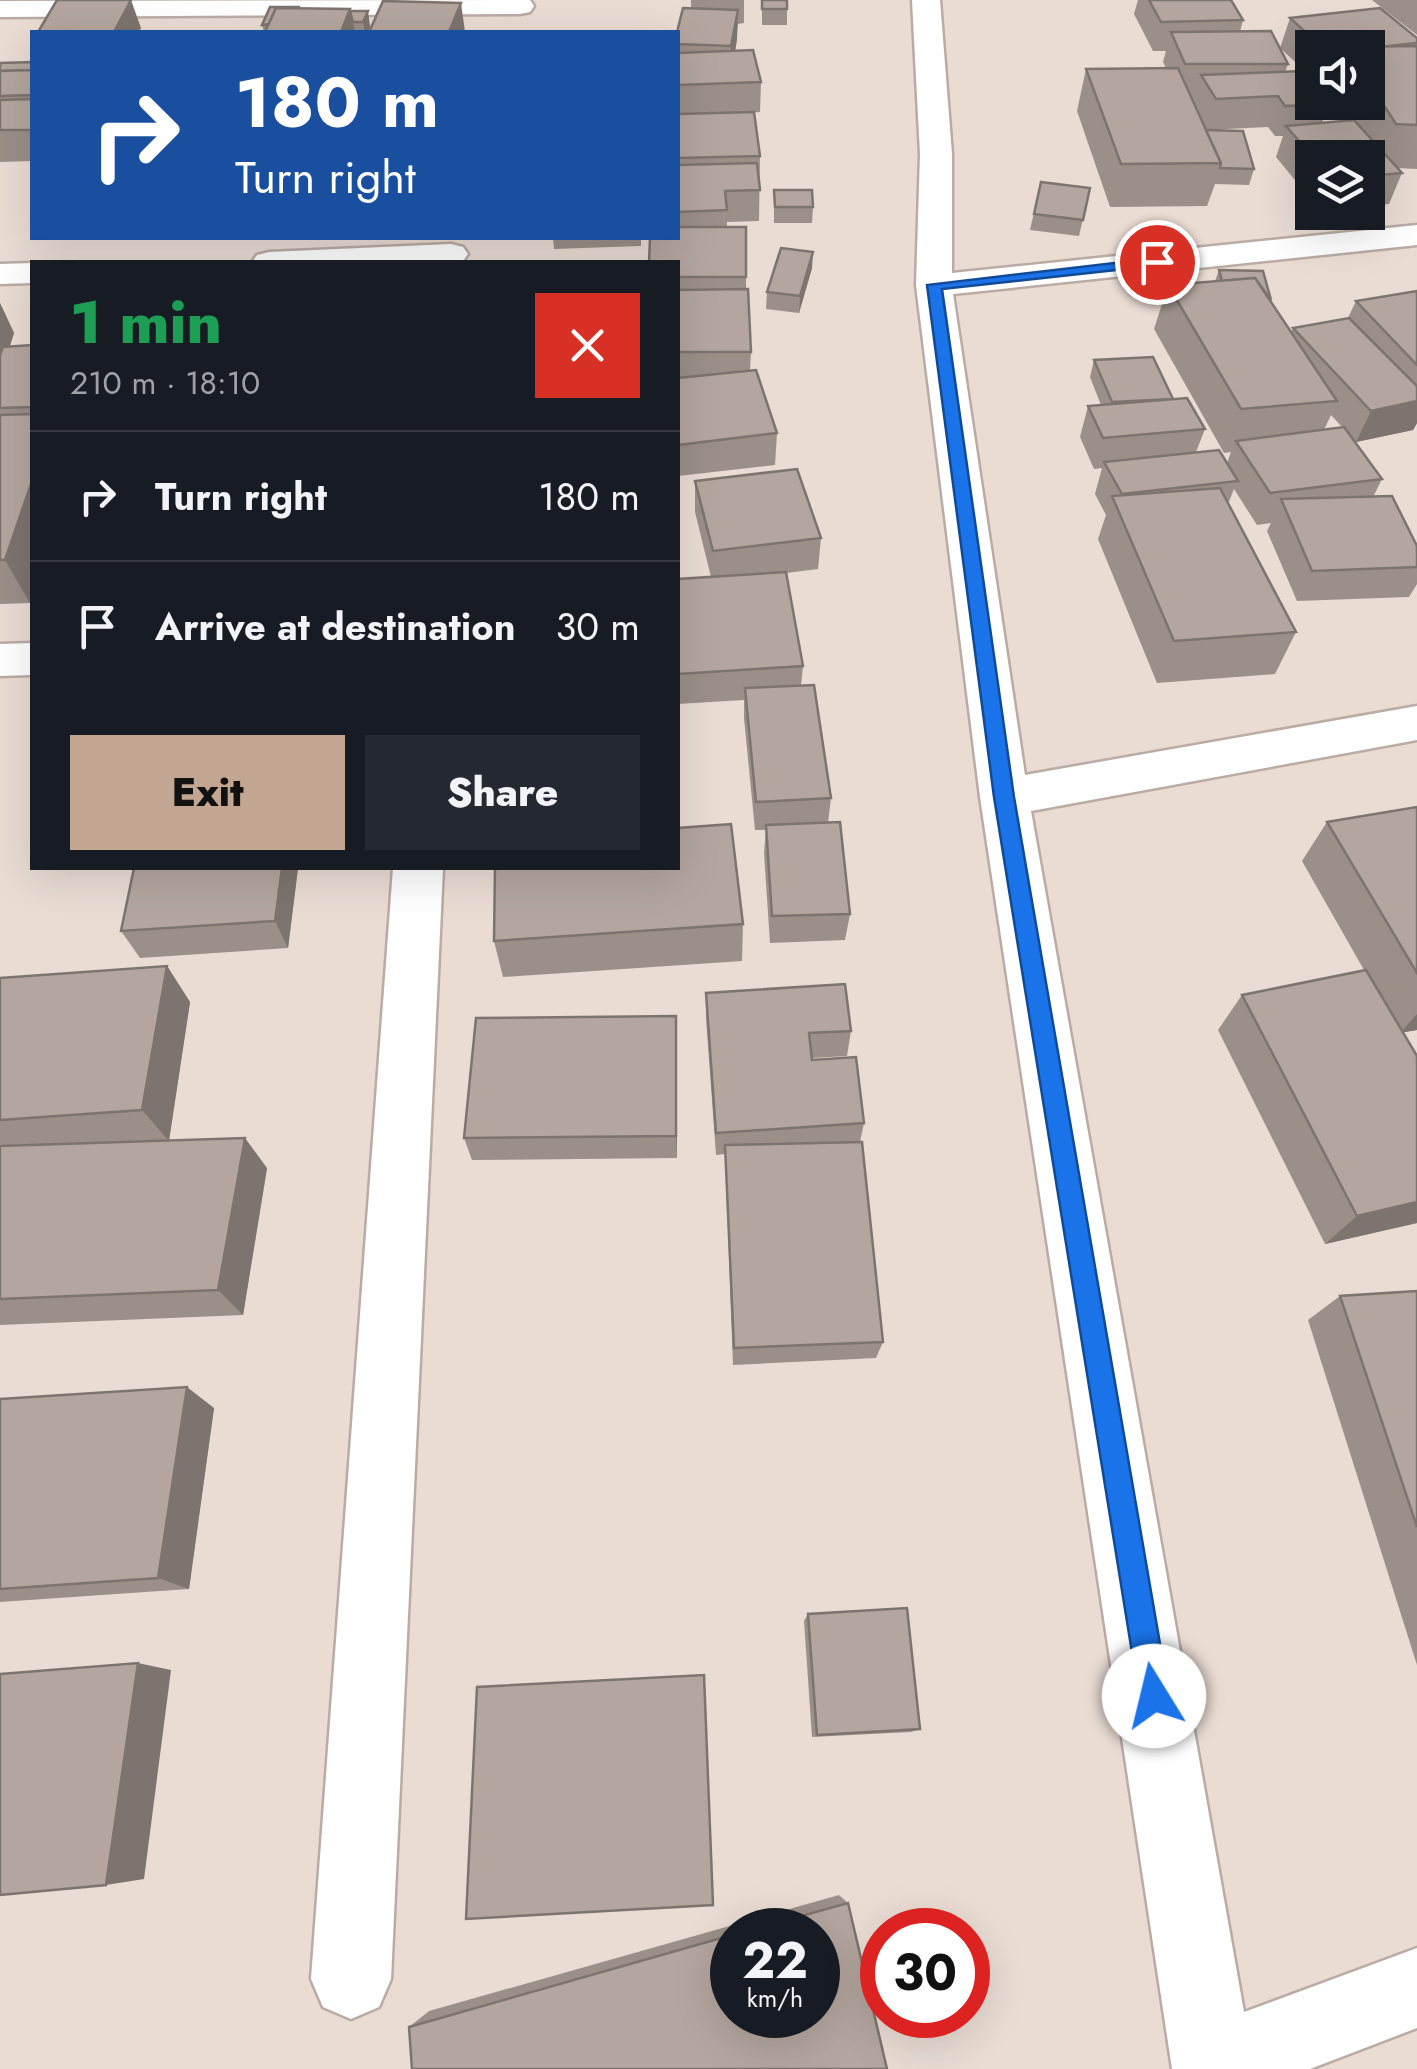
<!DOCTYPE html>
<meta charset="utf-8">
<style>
:root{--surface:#171b24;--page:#242831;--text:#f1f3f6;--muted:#9ea1a6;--line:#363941;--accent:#c2a691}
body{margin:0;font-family:Jost,sans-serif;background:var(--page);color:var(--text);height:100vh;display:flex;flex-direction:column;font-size:38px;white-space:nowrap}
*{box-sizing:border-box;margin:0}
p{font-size:32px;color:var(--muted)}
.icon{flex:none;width:55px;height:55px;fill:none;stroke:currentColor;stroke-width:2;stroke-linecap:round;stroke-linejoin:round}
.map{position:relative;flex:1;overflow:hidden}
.drawer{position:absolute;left:30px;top:260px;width:650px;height:610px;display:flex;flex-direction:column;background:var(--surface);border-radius:0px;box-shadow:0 10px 40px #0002}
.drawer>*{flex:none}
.hud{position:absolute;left:30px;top:30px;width:650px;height:210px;border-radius:0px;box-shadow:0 10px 40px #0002;background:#1a4fa0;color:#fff;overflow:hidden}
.tools{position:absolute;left:1295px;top:30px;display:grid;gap:20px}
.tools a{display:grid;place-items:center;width:90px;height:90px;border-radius:0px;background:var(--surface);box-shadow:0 10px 40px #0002;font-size:50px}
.speed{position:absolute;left:710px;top:1908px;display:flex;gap:20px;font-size:50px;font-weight:700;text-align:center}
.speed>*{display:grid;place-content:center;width:130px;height:130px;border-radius:50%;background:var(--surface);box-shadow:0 10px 40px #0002;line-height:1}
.speed small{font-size:25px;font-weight:400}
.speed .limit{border:15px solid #d22;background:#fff;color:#111}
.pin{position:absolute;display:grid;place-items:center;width:85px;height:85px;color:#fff;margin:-42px;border:5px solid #fff;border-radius:50%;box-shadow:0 2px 10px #0007}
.me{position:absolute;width:110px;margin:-55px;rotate:351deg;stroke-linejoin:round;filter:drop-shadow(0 0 8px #0008)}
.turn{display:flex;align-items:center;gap:35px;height:210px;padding:0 40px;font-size:45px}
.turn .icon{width:130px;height:130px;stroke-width:2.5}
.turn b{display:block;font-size:70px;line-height:85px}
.round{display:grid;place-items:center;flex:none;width:105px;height:105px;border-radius:0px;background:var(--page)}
.headline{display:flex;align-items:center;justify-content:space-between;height:170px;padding:0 40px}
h1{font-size:60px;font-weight:800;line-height:75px;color:#1e9e55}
.action{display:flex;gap:20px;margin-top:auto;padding:20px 40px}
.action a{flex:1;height:115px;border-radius:0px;background:var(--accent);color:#111;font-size:40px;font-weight:800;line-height:115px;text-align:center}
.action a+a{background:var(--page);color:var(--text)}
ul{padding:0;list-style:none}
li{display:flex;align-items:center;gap:30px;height:130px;padding:0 40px;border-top:2px solid var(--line)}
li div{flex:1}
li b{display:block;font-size:38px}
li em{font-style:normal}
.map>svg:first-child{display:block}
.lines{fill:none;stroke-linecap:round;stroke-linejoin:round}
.street-casing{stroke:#baaca4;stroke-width:5}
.street{fill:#fff;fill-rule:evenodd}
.wall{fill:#9b8f88;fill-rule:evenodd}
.shaded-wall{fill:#7e746f}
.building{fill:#b4a69e;stroke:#7e746f;stroke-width:2.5}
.route{fill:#1a73e8;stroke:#114b97;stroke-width:2.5}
</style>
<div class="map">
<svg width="1417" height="2069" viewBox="0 0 1417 2069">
<rect width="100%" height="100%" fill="#eadcd3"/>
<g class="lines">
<defs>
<g id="street">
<polygon points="530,0 534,6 530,12 520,14 0,17 0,1"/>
<polygon points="912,0 940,0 952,154 952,273 1417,225 1417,245 953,294 1025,775 1417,706 1417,740 1031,811 1244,2012 1417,1948 1417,2028 1310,2069 1172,2069 980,797 916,285 920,154"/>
<polygon points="451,244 463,247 468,254 463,261 252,262 257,255 269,252"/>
<polygon points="32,263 32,283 0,284 0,264"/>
<polygon points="32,643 32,675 0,676 0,644"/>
<polygon points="393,868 443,868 391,1979 379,2007 351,2019 323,2007 311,1979"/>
</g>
</defs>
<use href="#street" class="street-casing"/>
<use href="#street" class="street"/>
</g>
<g class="wall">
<polygon points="691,0 744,0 744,23 738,24 735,51 761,82 760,112 746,113 760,156 759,221 727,222 727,227 746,227 746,290 751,352 750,370 777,433 775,465 678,476 677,32 691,8"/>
<polygon points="762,0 787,9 787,25 762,25"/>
<path d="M 1138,0 L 1231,0 L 1243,20 L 1240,32 L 1288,64 L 1285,72 L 1305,71 L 1280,48 L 1290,18 L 1417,38 L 1417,169 L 1398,168 L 1402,173 L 1389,204 L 1368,206 L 1368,158 L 1312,158 L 1312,201 L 1276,157 L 1283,136 L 1275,136 L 1268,127 L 1207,130 L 1202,123 L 1206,130 L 1254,169 L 1249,185 L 1215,184 L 1207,206 L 1110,207 L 1077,111 L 1086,69 L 1166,68 L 1163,62 L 1166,51 L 1153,51 L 1134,14 ZM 1312,48 L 1368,48 L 1368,102 L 1338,102 L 1349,120 L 1322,123 L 1329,104 L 1305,71 L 1312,78 Z"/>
<polygon points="1372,0 1417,0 1417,35"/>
<polygon points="300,8 350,11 370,26 368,32 264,32 262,25"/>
<polygon points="32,62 32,161 0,162 0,63"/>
<polygon points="1041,182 1090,188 1079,236 1030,230"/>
<polygon points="774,190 813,207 812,223 774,223"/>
<polygon points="553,238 641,238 641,246 554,249"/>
<polygon points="812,268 799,313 766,309 767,292"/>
<path d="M 1219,270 L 1270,302 L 1291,332 L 1293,328 L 1348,318 L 1356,301 L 1417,291 L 1417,423 L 1413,430 L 1356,442 L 1382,479 L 1373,497 L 1417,546 L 1417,584 L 1409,597 L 1297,601 L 1267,531 L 1271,523 L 1257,525 L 1234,489 L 1228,504 L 1296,632 L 1275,674 L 1157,683 L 1098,539 L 1106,515 L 1095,494 L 1102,468 L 1094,469 L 1080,437 L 1088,406 L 1101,405 L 1090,377 L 1094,360 L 1172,399 L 1205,429 L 1196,452 L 1227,463 L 1231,452 L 1224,453 L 1154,329 L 1168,285 L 1215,281 ZM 1331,415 L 1342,427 L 1324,430 Z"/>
<polygon points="0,303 14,333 10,346 32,345 32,595 30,603 0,604"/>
<polygon points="695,481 821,538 818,569 786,573 803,666 801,686 831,798 828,823 850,914 845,940 770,943 764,853 766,830 755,830 744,718 744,700 678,704 678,579 711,577 695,512"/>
<polygon points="1417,807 1417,1030 1403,1032 1417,1056 1417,1223 1325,1244 1218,1030 1242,995 1364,970 1302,861 1327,822"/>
<polygon points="134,868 298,868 288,948 140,958 121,931"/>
<polygon points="743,924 742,961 503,977 494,941"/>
<polygon points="167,966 190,1002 169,1140 267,1168 243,1315 0,1325 0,978"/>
<polygon points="706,993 851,1031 847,1056 812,1058 812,1060 864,1123 860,1142 883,1342 876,1358 733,1365 725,1154 716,1155 706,1018"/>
<polygon points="676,1016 677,1158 472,1160 464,1138"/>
<polygon points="1417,1291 1417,1665 1308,1320 1340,1296"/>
<polygon points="0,1399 214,1408 189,1589 0,1602"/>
<polygon points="808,1614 920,1729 911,1732 812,1737 804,1621"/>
<path d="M 839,1895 L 848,1903 L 887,2069 L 412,2069 L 409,2027 L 429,2011 ZM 732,1930 L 818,1930 L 818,2015 L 732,2015 Z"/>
</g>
<g class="shaded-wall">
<polygon points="131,0 141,28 139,32 114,32"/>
<polygon points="461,3 465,32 449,32"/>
<polygon points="350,9 355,32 341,32"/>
<polygon points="738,10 737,40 731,76 731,46"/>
<polygon points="368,11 370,26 368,32 365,32 363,22"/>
<polygon points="813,252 812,268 799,313 800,296"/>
<polygon points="0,303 14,333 0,375"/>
<polygon points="1417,401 1417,423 1413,430 1356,442 1371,411"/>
<polygon points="32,481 32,595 30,603 5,560"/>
<polygon points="282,868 298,868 288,948 275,921"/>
<polygon points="167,966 190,1002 169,1141 142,1110"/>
<polygon points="1417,1014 1417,1030 1400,1033"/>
<polygon points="676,1016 677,1040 677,1158 676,1136"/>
<polygon points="245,1138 267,1168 243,1315 218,1290"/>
<polygon points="1417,1202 1417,1223 1325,1244 1357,1216"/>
<polygon points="187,1387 214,1408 189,1589 158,1578"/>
<polygon points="138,1663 171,1670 144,1879 106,1885"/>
</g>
<g class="building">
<polygon points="57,0 131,0 114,32 38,32"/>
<rect x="762" y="0" width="25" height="9"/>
<polygon points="1149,0 1231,0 1243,20 1161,22"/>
<polygon points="383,1 461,3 449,32 369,32"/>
<polygon points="270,7 299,7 299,8 276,8 269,24 262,25"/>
<polygon points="276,8 350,9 341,32 265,32"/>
<polygon points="683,8 738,10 731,46 678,44 677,32"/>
<polygon points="1380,8 1417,38 1417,43 1389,46 1323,48 1290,18"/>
<polygon points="350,11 368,11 363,22 353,22"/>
<polygon points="1271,31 1288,64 1185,64 1171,32"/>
<polygon points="1417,46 1417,125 1396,124 1368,81 1368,48 1345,47"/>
<polygon points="753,50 761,82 678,85 678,53"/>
<polygon points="32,62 32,70 0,71 0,63"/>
<polygon points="1178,68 1221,163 1121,164 1086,69"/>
<polygon points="32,70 32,95 0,96 0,71"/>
<polygon points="1305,71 1312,81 1312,102 1328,102 1329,104 1285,106 1278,96 1216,99 1201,75"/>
<polygon points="32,99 32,130 0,130 0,100"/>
<polygon points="754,112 760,156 678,158 678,114"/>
<polygon points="1354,120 1402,173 1368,176 1368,158 1314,158 1286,126"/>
<polygon points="1206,130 1243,131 1254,169 1220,168 1221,163"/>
<polygon points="757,163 760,190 725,191 727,210 678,212 678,165"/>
<polygon points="1041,182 1090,188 1083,220 1034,214"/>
<polygon points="774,190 812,190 813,207 775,207"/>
<polygon points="678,227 746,227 746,277 678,277 678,262 649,262 650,238 678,238"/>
<polygon points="781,248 813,252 800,296 767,292"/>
<polygon points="1219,270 1263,271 1271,300 1255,278 1222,281"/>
<polygon points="1255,278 1337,401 1241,409 1168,285"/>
<polygon points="748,289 751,352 678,352 678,290"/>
<polygon points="1417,291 1417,365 1356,301"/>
<polygon points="1349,318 1417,386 1417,401 1371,411 1293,328"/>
<polygon points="32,345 32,407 0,408 0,355 3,347"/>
<polygon points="1153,357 1173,399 1112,402 1094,360"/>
<polygon points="756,370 777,433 678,445 678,378"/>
<polygon points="1187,398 1205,429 1103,438 1088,406"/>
<polygon points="32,414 32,481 5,560 0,560 0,415"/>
<polygon points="1344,427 1382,479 1270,493 1236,441"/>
<polygon points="1219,450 1238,481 1122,494 1104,462"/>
<polygon points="797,469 821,538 713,551 695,481"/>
<polygon points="1220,488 1296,632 1174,641 1112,496"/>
<polygon points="1392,496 1417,546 1417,567 1312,571 1281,499"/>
<polygon points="786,572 803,666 678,674 678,579"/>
<polygon points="814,685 831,798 756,802 745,688"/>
<polygon points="1417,807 1417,973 1327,822"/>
<polygon points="840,822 850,914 772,916 766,825"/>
<polygon points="731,824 743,924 494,941 495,868 678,868 678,828"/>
<polygon points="134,868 282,868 275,921 121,931"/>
<polygon points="167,966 142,1110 0,1120 0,978"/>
<polygon points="1366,970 1417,1056 1417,1202 1357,1216 1242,995"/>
<polygon points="845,984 851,1031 809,1033 812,1060 856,1057 864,1123 716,1133 706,993"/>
<polygon points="676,1016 676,1136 464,1138 476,1018"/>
<polygon points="245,1138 218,1290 0,1299 0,1146"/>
<polygon points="862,1142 883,1342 734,1348 725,1145"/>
<polygon points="1417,1291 1417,1527 1340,1296"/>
<polygon points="187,1387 158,1578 0,1589 0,1399"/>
<polygon points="907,1608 920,1729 817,1735 808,1614"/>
<polygon points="138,1663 106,1885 0,1895 0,1674"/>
<polygon points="704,1675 713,1905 466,1919 477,1687"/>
<polygon points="848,1903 887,2069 412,2069 409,2027 732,1935 732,2015 818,2015 818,1930 751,1930"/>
</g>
<polygon class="route" points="1157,258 1162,265 942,289 1014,797 1169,1696 1165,1706 1154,1710 1143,1706 1139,1696 994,797 927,285"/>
</svg>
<div class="tools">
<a><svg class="icon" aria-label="sound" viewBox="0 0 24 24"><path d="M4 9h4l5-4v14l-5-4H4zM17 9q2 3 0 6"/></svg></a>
<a><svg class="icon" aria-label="layers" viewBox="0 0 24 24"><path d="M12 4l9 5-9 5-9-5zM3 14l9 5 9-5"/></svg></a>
</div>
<div class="speed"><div>22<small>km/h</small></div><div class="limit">30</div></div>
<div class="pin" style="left:1157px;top:262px;background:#d93025"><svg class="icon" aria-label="arrive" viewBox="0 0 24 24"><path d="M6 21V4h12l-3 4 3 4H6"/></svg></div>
<svg class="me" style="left:1154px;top:1696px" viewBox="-20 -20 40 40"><circle r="19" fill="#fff"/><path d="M0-13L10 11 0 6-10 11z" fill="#1a73e8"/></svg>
<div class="hud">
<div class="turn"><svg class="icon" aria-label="right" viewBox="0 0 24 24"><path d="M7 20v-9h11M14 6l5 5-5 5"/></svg><div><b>180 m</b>Turn right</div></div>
</div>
<section class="drawer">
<div class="headline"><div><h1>1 min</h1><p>210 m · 18:10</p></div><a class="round" style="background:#d93025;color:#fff"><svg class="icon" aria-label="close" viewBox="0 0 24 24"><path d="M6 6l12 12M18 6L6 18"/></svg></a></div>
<ul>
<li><svg class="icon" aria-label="right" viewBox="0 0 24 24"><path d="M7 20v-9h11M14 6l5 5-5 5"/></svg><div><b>Turn right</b></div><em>180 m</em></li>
<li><svg class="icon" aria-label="arrive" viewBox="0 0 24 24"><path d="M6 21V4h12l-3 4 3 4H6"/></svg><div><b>Arrive at destination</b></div><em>30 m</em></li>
</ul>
<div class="action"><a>Exit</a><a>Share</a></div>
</section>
</div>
